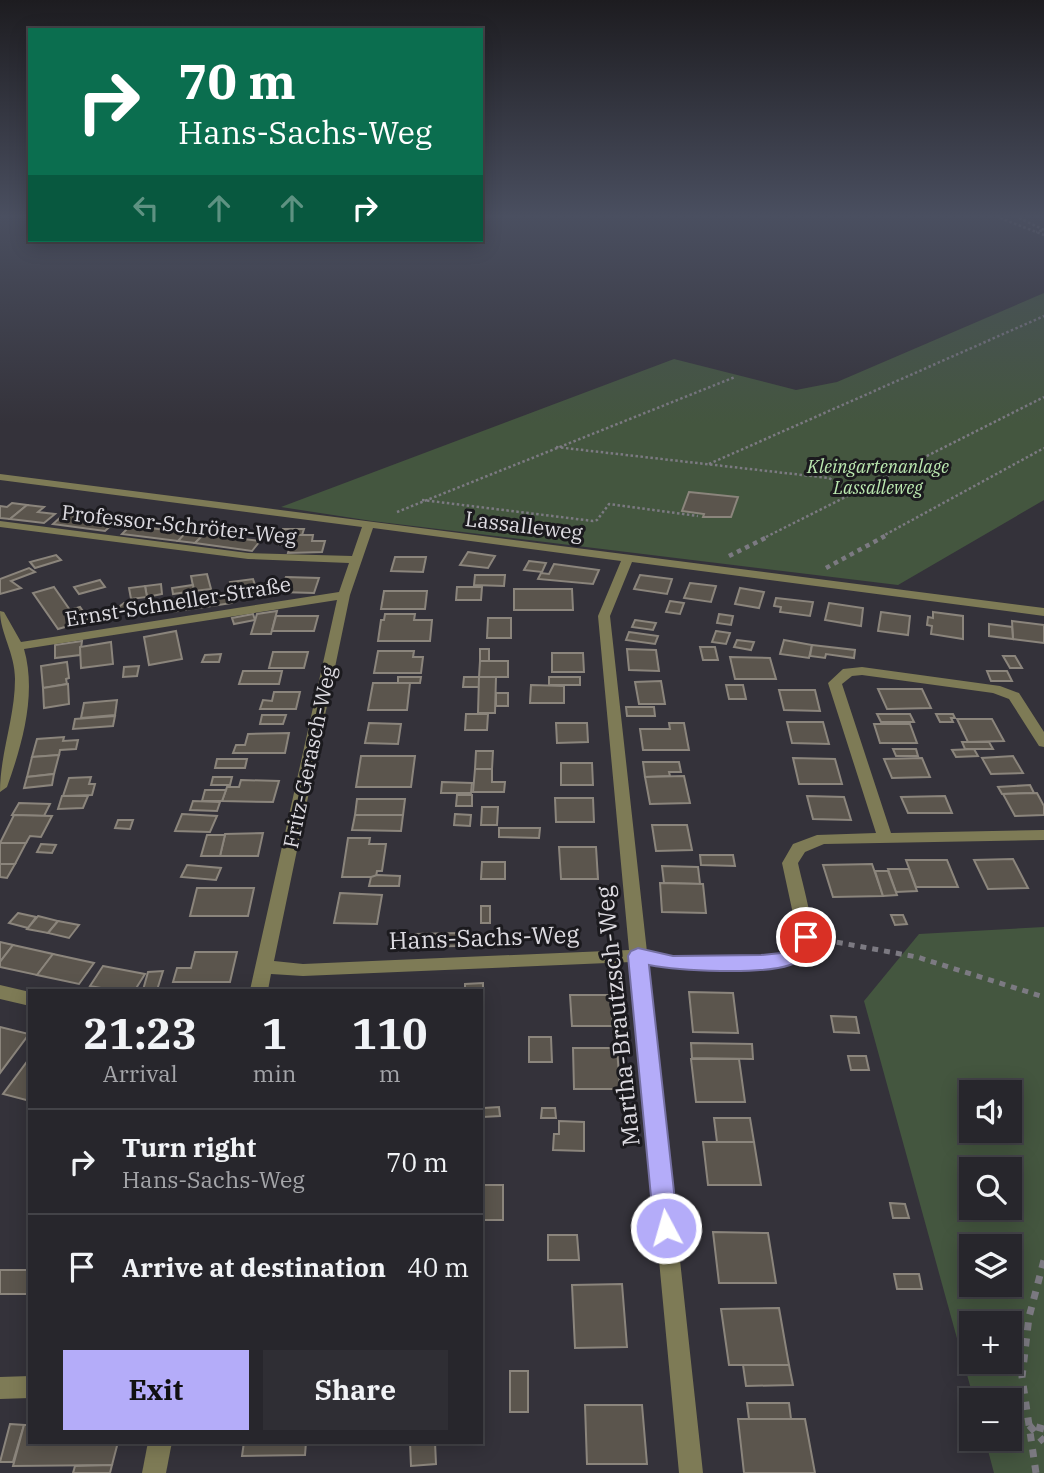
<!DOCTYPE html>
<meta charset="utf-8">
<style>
:root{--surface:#27262c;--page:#2f2e34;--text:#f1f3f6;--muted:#a4a5a9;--line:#434348;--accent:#b4acf9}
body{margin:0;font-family:"IBM Plex Serif",serif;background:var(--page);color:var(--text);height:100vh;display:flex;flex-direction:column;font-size:26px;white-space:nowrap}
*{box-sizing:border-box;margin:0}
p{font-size:23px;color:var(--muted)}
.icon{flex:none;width:38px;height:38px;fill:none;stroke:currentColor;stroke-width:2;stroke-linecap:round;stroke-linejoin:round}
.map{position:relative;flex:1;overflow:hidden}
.sheet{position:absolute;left:28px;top:989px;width:455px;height:455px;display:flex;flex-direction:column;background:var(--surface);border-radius:0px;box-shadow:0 4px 18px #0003,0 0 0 2px var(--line)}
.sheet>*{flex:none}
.top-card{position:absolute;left:28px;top:28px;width:455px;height:214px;border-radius:0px;box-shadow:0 4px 18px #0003,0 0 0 2px var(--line);background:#0b6e4f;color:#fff;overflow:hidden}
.tools{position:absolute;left:959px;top:1080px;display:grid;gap:14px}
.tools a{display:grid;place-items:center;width:63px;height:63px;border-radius:0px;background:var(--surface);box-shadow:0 4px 18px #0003,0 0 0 2px var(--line);font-size:35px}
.pin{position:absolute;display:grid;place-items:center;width:60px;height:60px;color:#fff;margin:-30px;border:4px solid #fff;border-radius:50%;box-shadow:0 2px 7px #0007}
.me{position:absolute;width:77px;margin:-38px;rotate:354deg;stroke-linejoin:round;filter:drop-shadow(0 0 5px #0008)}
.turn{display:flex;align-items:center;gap:24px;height:147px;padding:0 35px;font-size:32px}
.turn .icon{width:91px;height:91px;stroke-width:2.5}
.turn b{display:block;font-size:49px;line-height:60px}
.lanes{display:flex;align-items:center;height:66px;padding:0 35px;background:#0003;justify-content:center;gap:35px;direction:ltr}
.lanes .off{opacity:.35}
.eta{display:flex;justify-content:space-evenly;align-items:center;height:119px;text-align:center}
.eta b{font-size:42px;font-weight:700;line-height:49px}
.primary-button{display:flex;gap:14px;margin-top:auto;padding:14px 35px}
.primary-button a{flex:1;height:80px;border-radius:0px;background:var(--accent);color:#111;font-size:28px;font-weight:700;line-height:80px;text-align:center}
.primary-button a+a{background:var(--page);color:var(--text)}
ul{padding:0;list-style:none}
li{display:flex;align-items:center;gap:21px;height:105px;padding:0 35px;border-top:2px solid var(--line)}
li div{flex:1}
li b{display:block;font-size:26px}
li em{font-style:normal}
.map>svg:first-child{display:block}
.green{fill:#44563f;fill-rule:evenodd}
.building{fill:#5b554d;stroke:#8b857c;stroke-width:2}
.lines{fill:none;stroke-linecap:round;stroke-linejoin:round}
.path-far3{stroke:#7c7a82;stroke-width:2.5;stroke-dasharray:2.5 2.5;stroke-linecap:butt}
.path-far2{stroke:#7c7a82;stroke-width:4.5;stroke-dasharray:4.5 4.5;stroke-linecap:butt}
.path-far1{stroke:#7c7a82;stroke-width:5;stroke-dasharray:6 6;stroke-linecap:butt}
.path{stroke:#7c7a82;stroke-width:7;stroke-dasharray:8 8;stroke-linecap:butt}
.minor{fill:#7e7b56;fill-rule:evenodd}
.route{fill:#b4acf9;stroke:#7570a2;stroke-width:2}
.labels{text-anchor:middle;stroke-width:6;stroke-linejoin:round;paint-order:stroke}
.far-park-label{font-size:18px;font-style:italic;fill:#bceab1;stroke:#1b1a1e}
.street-label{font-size:21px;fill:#dddbe1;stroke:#1b1a1e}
.near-street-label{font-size:24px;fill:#dddbe1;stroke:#1b1a1e}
</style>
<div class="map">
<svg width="1044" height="1473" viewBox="0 0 1044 1473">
<rect width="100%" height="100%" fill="#34323a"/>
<g class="green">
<polygon points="1044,293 1044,500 898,585 372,521 281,507 674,359 796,390 837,382"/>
<path d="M 1044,927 L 1044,1473 L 994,1473 L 985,1439 L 1010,1438 L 1010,1400 L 974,1400 L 864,1001 L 919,934 ZM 971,1092 L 1010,1092 L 1010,1130 L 971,1130 ZM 971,1169 L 1010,1169 L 1010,1208 L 971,1208 ZM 971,1246 L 1010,1246 L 1010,1284 L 971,1284 ZM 971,1323 L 1010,1323 L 1010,1362 L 971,1362 Z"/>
</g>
<g class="building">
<polygon points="689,492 738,497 731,517 703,517 704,514 682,511"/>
<polygon points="12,503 27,505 10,519 0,518 0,506 7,507"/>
<polygon points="27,505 44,507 38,512 55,514 44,523 10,519"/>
<polygon points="82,511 113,514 107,520 75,516"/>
<polygon points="64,514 75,516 116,521 105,531 53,524"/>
<polygon points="131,525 158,529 187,533 178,541 122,534"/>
<polygon points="283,529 304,529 302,535 293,535 290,545 279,545"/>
<polygon points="187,531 204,534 195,543 178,541"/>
<polygon points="204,534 260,541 252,551 195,543"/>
<polygon points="293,535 313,535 312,541 325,541 322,552 288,553"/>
<polygon points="468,552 495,556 488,568 460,565"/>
<polygon points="56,555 61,560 35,568 30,562"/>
<polygon points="395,557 426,557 423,572 391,571"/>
<polygon points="529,561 546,563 542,572 524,570"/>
<polygon points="554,564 599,570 593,584 538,579 541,573 549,574"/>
<polygon points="29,568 35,572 11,581 21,588 0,594 0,579"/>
<polygon points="207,574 211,589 194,591 191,576"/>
<polygon points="475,575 505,575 504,586 474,585"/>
<polygon points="640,575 672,579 667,594 634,589"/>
<polygon points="286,577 319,578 314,593 280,592"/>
<polygon points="253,579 257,591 233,594 230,582"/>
<polygon points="100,580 105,587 79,594 74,587"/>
<polygon points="690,583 716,586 711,602 684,598"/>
<polygon points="161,584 162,594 147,597 145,586"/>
<polygon points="193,585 194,591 173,594 172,588"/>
<polygon points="145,586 147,597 131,599 129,588"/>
<polygon points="54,587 70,610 80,607 89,620 58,629 33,593"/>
<polygon points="457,587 482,587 481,600 456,600"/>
<polygon points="740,588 764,592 759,608 735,604"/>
<polygon points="514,589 572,589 573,610 514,610"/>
<polygon points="384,591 427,591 425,609 381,609"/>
<polygon points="229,593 232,603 172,612 169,602"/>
<polygon points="776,598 813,602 810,616 780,612 781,607 774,606"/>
<polygon points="670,601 684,603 680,614 666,612"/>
<polygon points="124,603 137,606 129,612 116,609"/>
<polygon points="829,603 863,608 861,626 825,620"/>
<polygon points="277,611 271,634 251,634 257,614"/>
<polygon points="881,612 910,616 908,635 878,631"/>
<polygon points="933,612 963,616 963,639 931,634 932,626 927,625 928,617 933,618"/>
<polygon points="253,614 255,620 234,624 232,618"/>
<polygon points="385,614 415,614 414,620 432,620 430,641 378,641 381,620 384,620"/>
<polygon points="719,614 733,616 731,625 717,623"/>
<polygon points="276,616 318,616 314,631 272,631"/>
<polygon points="488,618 511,618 511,638 487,638"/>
<polygon points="635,620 656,623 653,630 632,627"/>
<polygon points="1012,621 1044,625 1044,643 1013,639"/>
<polygon points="989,624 1012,627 1013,639 989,636"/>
<polygon points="176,631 182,659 149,665 144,637"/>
<polygon points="716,631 730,633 726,644 712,642"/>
<polygon points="629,632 658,636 655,644 626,640"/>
<polygon points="737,640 754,642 751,650 734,647"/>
<polygon points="784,640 812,645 809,658 780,654"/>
<polygon points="82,641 80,655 55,658 55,645"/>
<polygon points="111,642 113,664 81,668 80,647"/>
<polygon points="812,645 855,650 854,658 826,654 825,658 810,656"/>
<polygon points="700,647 715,647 718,660 703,660"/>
<rect x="480" y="649" width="9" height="12"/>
<polygon points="627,649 656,650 659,671 629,670"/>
<polygon points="378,651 414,651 413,657 423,657 421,673 374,673"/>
<polygon points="273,652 308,652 304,668 269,668"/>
<polygon points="552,653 583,653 584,672 552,672"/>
<polygon points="221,654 219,662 202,662 205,655"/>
<polygon points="1003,656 1015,656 1022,668 1010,668"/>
<polygon points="730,657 770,658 776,679 735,679"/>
<polygon points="480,661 508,661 508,677 479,677"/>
<polygon points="67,662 69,678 66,679 67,684 43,688 41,666"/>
<polygon points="139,666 137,676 123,677 124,667"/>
<polygon points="243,671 282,671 279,684 239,684"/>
<polygon points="987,671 1007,671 1012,681 991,681"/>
<polygon points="398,677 421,677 420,683 398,683"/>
<polygon points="464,677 479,677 479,687 463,687"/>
<polygon points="479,677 496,677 495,713 478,713"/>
<rect x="549" y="677" width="31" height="8"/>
<polygon points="661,681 665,704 639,704 635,682"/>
<polygon points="373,683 410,683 407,710 368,710"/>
<polygon points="68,684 69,704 44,708 43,688"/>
<polygon points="531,685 564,686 564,703 530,703"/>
<polygon points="726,685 743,685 746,699 729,699"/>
<polygon points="878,689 922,689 931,708 887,709"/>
<polygon points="779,690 815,690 820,711 784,710"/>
<polygon points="274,692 300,692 296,709 260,709 263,700 272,701"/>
<rect x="496" y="693" width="12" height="13"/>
<polygon points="117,700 115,715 81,718 84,703"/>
<polygon points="626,707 654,707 655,716 627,716"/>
<polygon points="466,714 488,714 487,730 465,730"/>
<polygon points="877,714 910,714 914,722 881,722"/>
<polygon points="936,714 953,714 955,718 951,718 953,722 940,722"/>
<polygon points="262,715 286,715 283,724 260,724"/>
<polygon points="115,716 113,726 73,729 75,719"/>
<polygon points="957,719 992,719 1004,741 968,742"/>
<polygon points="787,722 823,722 829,744 792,743"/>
<polygon points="369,723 401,724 398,744 365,743"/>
<polygon points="556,723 587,723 588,742 557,743"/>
<polygon points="669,723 684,723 689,750 643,750 640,729 670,729"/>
<polygon points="874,724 910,724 917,743 880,743"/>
<polygon points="289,733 285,753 233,753 236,745 245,745 248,734"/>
<polygon points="64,737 63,741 78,740 76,749 60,750 59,755 32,757 37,739"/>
<polygon points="962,742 989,742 993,749 965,749"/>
<polygon points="893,749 916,749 918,756 896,756"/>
<polygon points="974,749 978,756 956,757 952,750"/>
<polygon points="476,751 493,751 492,769 475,769"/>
<polygon points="59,755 54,774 27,777 32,757"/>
<polygon points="361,756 415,756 411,787 356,787"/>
<polygon points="1013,756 1023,773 991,774 982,758"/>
<polygon points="793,758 835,759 842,784 799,784"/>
<polygon points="922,758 930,777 892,778 884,759"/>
<polygon points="217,759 247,759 245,768 215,768"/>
<polygon points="643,762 679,762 681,772 669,772 670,776 645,777"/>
<polygon points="561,763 592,763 593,785 561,785"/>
<polygon points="475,769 492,769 492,782 505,782 504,792 473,792"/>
<polygon points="54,774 52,785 24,788 27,777"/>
<polygon points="684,776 690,803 650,804 645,777"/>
<polygon points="91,777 89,784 95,784 92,795 63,796 69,778"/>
<polygon points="213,777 232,777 230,785 211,785"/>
<polygon points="241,780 279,781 273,802 222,801 227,787 239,787"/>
<polygon points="442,782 472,783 471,793 441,793"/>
<polygon points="1030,785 1034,793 1002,794 998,787"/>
<polygon points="205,790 226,790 222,801 202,801"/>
<polygon points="1037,793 1044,806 1044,815 1015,816 1003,794"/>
<polygon points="457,795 472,795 472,806 456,806"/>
<polygon points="62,796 88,796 83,808 58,809"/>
<polygon points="807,796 844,797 851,820 813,819"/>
<polygon points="945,796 952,813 908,813 901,797"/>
<polygon points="555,798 593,798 594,822 556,822"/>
<polygon points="357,799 405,799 403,815 355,815"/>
<polygon points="193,801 220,802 217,811 190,810"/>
<polygon points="19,803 50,804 44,816 12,815"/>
<polygon points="482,807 498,807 497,825 481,825"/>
<polygon points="182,814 217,816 210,832 175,831"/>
<polygon points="455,814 471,815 470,826 454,825"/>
<polygon points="14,815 52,816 41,837 30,836 26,843 0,843"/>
<polygon points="355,815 403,815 401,831 352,830"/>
<polygon points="118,820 133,820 130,829 115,828"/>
<polygon points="652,825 687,825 692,850 656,851"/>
<polygon points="499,828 540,828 539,838 499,837"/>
<polygon points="263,833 258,856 220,856 225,834"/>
<polygon points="207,835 225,835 220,856 201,856"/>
<polygon points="348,838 370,838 369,844 386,844 382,871 377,871 376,877 342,877"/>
<polygon points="0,843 26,843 15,864 0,864"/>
<polygon points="41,844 56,845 52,853 37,852"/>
<polygon points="559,847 596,847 598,879 561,879"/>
<polygon points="700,855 733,855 735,866 701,865"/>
<polygon points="1013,859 1028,888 988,889 974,860"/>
<polygon points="906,860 947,860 958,887 916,887"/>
<polygon points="482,862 505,862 505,879 481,879"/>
<polygon points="0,864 15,864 7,878 0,877"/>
<polygon points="872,864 883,896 833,897 823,865"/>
<polygon points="187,865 221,868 216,880 181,877"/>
<polygon points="662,866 698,867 700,884 664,883"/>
<polygon points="888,869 909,869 917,891 896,892"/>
<polygon points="875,871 888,871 897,895 883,896"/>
<polygon points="377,875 400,876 399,886 369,886 371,877"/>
<polygon points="660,883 703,884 706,913 662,912"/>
<polygon points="197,888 254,888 248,916 190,916"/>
<polygon points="340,893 382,895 377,924 334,923"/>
<rect x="481" y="906" width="9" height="17"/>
<polygon points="18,913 36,917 28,928 9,923"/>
<polygon points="891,915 903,915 907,924 895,925"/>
<polygon points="38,916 58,921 48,933 27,929"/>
<polygon points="58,921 79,925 69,938 48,933"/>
<polygon points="456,933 456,946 415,947 415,934"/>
<polygon points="0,942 13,945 0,962"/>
<polygon points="13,945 53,954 37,975 0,967 0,962"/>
<polygon points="195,952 237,952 230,982 173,982 177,968 191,968"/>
<polygon points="53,954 94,963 79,984 37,975"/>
<polygon points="103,966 145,974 135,990 112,990 90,986"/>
<polygon points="163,971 157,990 143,990 148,972"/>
<polygon points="483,983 483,1002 481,1002 481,990 465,990 465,984"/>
<polygon points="689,992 733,993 738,1033 693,1032"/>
<polygon points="570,995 611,995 613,1026 572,1026"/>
<polygon points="831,1016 856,1017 859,1033 834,1032"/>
<polygon points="0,1027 29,1034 0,1073"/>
<polygon points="529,1037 551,1037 552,1062 529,1062"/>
<polygon points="691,1043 752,1044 753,1059 692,1058"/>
<polygon points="573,1048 617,1048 620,1089 574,1089"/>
<polygon points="848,1056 866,1056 869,1070 851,1070"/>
<polygon points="29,1059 30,1101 3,1094"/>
<polygon points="691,1059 739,1059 745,1102 696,1102"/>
<polygon points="499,1107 500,1116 483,1117 484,1108"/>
<polygon points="542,1108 555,1108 556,1118 541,1118"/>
<polygon points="714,1118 750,1118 754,1142 717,1142"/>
<polygon points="559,1121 584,1122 584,1151 553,1150 554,1134 559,1134"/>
<polygon points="703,1142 754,1142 761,1185 708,1185"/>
<rect x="481" y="1185" width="22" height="35"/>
<polygon points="890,1203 905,1204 909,1218 893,1218"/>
<polygon points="713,1232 768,1233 776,1283 719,1283"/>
<polygon points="548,1235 577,1235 579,1260 548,1260"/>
<rect x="0" y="1270" width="30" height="24"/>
<polygon points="894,1274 919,1274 922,1289 897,1289"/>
<polygon points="622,1284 627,1347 575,1348 572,1285"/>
<polygon points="779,1308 789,1365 729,1365 721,1309"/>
<polygon points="743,1365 789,1365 793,1385 746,1386"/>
<rect x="510" y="1371" width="18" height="41"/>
<polygon points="747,1403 789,1403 791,1419 749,1419"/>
<polygon points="585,1405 642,1405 647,1464 587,1464"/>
<polygon points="738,1419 805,1419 815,1473 744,1473"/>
<polygon points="10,1424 24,1425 13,1462 0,1462"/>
<polygon points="24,1425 30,1425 30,1442 118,1442 112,1465 13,1466"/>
<polygon points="244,1442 306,1442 305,1455 242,1456"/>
<polygon points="410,1442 435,1442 436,1464 411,1466"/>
<polygon points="112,1465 110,1473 73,1473 75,1466"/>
</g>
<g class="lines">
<g class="path-far3">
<polyline points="1000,218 1044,235"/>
<polyline points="1019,218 1044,230 1036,232"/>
<polyline points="556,447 829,478 853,493"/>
<polyline points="709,464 1044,316"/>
<polyline points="422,500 593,521 597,520 609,504 698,516"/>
<polyline points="397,512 735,377"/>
<polyline points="766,537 1044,397"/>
<polyline points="881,537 1044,448"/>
</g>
<g class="path-far2">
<polyline points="729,556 769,536"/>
<polyline points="826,568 885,536"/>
</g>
<polyline class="path-far1" points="825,940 917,957 1044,997"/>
<g class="path">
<polyline points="1044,1429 1029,1425 1044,1442"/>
<polyline points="1036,1473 1022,1377 1029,1317 1044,1260"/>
</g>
<g class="minor">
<path d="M 0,474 L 1044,608 L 1044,616 L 632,562 L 610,616 L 647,952 C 678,958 748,962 778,954 C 785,952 791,946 797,942 L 798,937 L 782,863 L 793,844 L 817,835 L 876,833 L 828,683 L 843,669 L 862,667 L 1000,686 L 1019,693 L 1044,732 L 1044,747 L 1039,746 L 1009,699 L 993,693 L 862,675 L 852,676 L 842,684 L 891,833 L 1044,830 L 1044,840 L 824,844 L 805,852 L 798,863 C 801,878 818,937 812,947 C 795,980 680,971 648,964 L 703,1473 L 679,1473 L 631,962 L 303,976 L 271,974 L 268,990 L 250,990 L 337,600 L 24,649 C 37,694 22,745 7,787 L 0,792 C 0,753 15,718 15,679 C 15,653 0,633 0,611 L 4,612 L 21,642 L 339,592 L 349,563 L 248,559 L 0,527 L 0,521 L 248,553 L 352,556 L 362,527 L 0,480 ZM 373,528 L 621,561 L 598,616 L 629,950 L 303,964 L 274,961 L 350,595 Z"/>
<polygon points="0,985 30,992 30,1006 0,999"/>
<polygon points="30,1376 30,1398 0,1399 0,1377"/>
<polygon points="148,1442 172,1442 166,1473 142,1473"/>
</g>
</g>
<linearGradient id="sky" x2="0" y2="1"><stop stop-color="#1d1c20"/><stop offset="0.51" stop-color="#4a4f60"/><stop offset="1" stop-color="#4a4f60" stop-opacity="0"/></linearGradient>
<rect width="1044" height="424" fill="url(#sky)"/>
<path class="route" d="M 806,930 L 813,932 L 816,937 L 815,945 C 810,953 799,962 790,965 C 762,975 679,971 649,965 L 678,1228 L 675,1235 L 666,1238 L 658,1235 L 654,1228 L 628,956 L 631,951 L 638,948 L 673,956 L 761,955 L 781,953 L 796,942 L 799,932 Z"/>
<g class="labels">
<g class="far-park-label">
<text x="878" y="473">Kleingartenanlage<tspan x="878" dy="21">Lassalleweg</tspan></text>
</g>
<g class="street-label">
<text transform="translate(179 525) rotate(6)" y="7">Professor-Schröter-Weg</text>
<text transform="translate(524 526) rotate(7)" y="7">Lassalleweg</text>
<text transform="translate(178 602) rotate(-9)" y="7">Ernst-Schneller-Straße</text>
<text transform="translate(310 757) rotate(-78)" y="7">Fritz-Gerasch-Weg</text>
</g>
<g class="near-street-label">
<text transform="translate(484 938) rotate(-2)" y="8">Hans-Sachs-Weg</text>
<text transform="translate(618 1016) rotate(-96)" y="8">Martha-Brautzsch-Weg</text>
</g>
</g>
</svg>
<div class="tools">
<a><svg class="icon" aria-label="sound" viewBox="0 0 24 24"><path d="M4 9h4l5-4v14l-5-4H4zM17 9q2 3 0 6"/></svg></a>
<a><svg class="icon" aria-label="search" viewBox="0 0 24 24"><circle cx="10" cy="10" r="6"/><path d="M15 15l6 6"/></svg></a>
<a><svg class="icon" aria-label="layers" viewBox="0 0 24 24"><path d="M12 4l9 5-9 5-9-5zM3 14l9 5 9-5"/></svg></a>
<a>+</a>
<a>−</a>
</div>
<div class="pin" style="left:806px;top:937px;background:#d93025"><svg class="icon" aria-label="arrive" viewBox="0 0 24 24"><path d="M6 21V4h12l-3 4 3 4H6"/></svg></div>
<svg class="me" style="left:666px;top:1228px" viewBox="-20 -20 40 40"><circle r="17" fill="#b4acf9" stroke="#fff" stroke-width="3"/><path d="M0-11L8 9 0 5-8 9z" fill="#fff"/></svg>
<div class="top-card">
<div class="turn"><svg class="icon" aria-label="right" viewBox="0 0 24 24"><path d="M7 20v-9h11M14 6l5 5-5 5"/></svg><div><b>70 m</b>Hans-Sachs-Weg</div></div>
<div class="lanes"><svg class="icon off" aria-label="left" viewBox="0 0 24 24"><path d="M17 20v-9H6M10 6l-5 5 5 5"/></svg><svg class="icon off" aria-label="ahead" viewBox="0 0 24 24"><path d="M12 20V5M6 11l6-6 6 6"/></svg><svg class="icon off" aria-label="ahead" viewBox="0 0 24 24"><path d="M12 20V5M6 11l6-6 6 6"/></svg><svg class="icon" aria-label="right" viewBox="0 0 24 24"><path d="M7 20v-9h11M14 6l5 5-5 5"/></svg></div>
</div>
<section class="sheet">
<div class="eta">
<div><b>21:23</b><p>Arrival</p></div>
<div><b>1</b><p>min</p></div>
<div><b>110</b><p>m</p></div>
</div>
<ul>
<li><svg class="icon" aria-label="right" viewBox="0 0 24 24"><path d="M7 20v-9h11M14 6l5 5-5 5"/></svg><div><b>Turn right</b><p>Hans-Sachs-Weg</p></div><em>70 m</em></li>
<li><svg class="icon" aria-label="arrive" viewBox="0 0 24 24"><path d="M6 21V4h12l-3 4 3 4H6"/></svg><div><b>Arrive at destination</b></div><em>40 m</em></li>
</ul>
<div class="primary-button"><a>Exit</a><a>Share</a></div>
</section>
</div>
